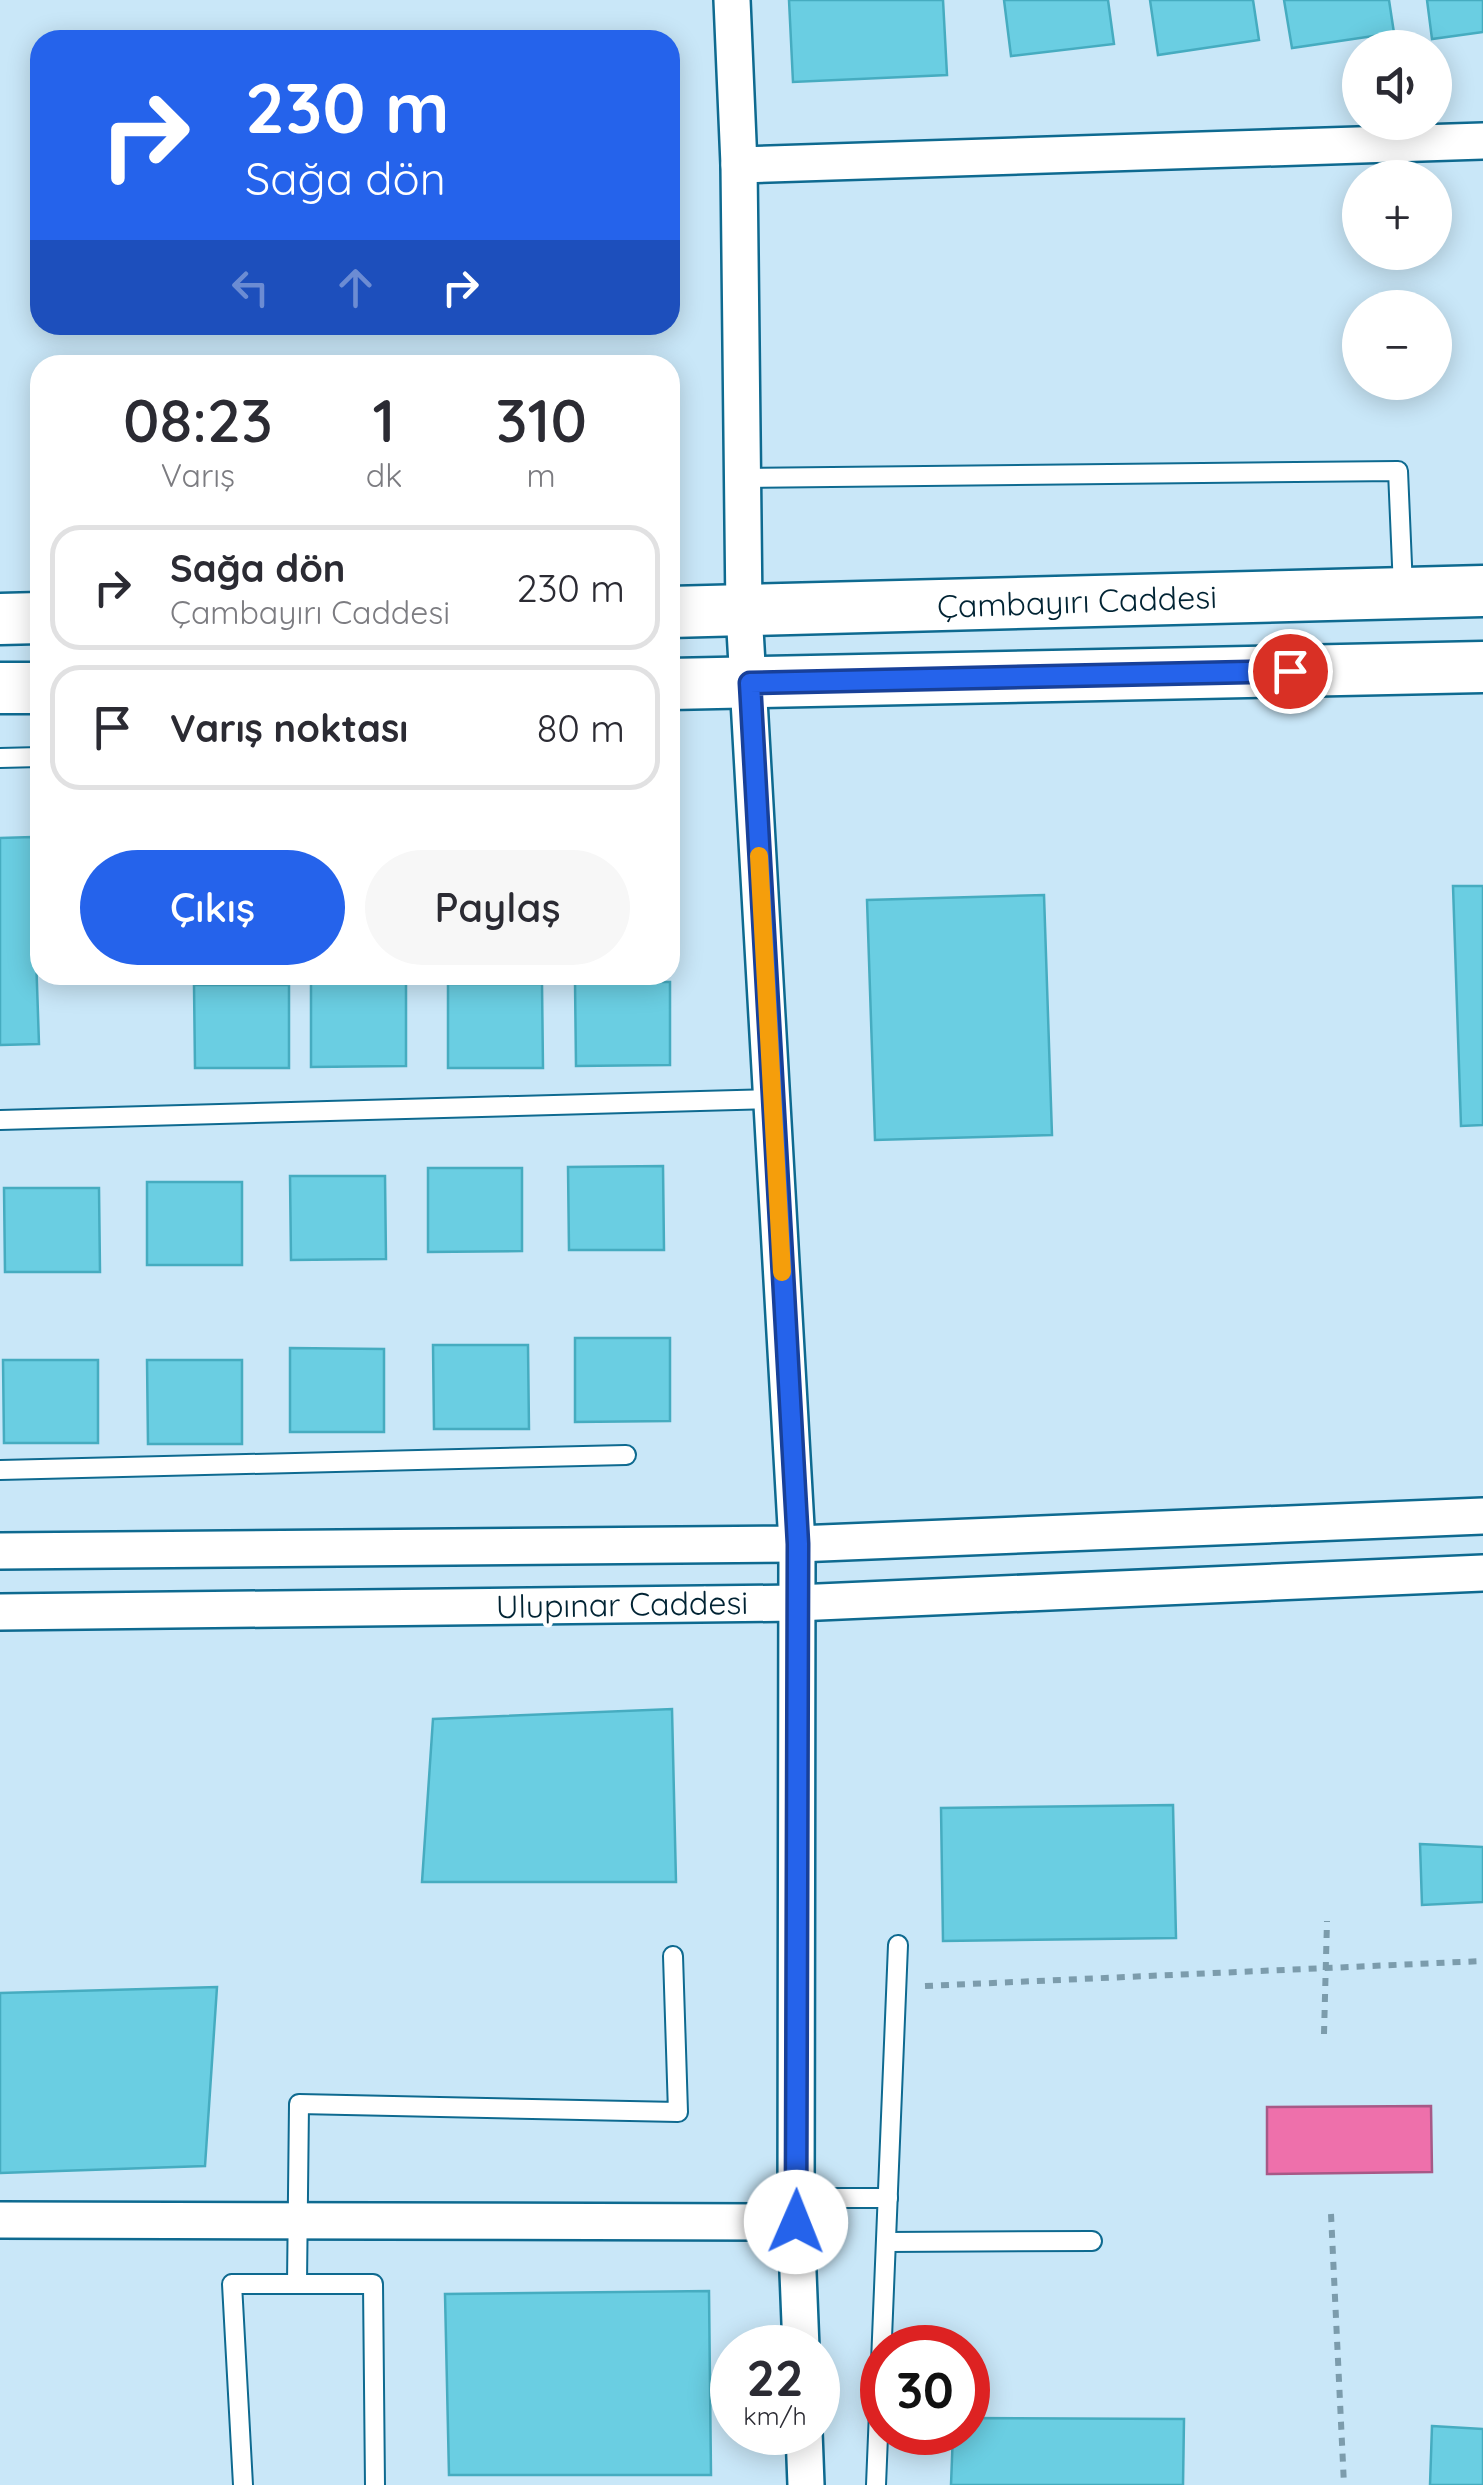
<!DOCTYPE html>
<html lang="tr">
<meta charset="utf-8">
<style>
:root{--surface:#fff;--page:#f7f7f7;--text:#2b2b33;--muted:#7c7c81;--line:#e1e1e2;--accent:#2563eb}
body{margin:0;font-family:Quicksand,sans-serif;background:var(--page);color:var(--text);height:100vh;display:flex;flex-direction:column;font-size:38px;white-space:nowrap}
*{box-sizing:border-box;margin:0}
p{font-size:32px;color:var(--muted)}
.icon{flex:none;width:55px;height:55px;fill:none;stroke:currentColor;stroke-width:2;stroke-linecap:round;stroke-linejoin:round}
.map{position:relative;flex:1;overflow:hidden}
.sheet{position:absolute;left:30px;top:355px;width:650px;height:630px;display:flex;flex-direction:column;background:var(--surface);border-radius:30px;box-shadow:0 5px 25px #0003}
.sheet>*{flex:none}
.hud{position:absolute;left:30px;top:30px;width:650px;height:305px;border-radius:30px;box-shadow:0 5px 25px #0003;background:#2563eb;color:#fff;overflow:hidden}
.buttons{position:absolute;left:1342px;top:30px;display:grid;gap:20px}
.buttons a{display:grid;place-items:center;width:110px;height:110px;border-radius:50%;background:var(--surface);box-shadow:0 5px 25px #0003;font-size:50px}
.speed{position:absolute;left:710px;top:2325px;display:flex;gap:20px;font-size:50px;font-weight:700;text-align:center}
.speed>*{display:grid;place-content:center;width:130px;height:130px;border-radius:50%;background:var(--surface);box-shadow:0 5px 25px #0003;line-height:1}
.speed small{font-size:25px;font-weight:400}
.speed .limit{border:15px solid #d22;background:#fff;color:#111}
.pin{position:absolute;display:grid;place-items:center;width:85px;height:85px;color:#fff;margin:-42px;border:5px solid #fff;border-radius:50%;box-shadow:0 2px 10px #0007}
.me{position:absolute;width:110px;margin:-55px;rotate:1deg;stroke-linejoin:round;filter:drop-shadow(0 0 8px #0008)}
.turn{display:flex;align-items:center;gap:35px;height:210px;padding:0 50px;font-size:45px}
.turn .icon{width:130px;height:130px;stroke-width:2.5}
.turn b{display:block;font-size:70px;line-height:85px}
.lanes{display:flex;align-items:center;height:95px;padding:0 50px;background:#0003;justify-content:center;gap:50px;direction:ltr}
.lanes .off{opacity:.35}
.eta{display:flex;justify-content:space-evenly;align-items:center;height:170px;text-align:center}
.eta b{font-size:60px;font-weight:600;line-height:70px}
.button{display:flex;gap:20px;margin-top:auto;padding:20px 50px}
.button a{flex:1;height:115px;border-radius:60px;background:var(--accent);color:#fff;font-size:40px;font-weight:600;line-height:115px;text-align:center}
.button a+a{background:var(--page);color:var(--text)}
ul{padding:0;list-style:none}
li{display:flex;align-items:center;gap:30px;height:125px;margin:0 20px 15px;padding:0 30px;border:5px solid var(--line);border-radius:30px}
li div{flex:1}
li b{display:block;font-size:38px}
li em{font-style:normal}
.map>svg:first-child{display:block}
.water{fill:#ee70ab;stroke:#a75987;stroke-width:2.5}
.building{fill:#6acee2;stroke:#46acc0;stroke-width:2.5}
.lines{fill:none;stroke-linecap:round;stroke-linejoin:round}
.service-casing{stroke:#0e6a90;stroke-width:22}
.minor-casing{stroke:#0e6a90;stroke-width:40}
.secondary-casing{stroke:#0e6a90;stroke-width:55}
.path{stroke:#7c9cac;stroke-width:6;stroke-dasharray:8 8;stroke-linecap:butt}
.service{stroke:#fff;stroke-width:18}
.minor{stroke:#fff;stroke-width:35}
.secondary{stroke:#fff;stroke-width:50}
.route-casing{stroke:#184099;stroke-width:25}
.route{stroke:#2563eb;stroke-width:18}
.slow{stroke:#f59e0b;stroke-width:18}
.labels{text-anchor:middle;stroke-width:8;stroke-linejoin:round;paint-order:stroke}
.street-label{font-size:32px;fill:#012333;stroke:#fff}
</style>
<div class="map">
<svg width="1483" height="2485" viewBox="0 0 1483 2485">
<rect width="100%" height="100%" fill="#c9e7f8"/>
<polygon class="water" points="1431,2106 1432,2172 1267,2174 1267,2107"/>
<g class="building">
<polygon points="789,0 943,0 947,75 793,82"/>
<polygon points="1004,0 1108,0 1114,44 1011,56"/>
<polygon points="1150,0 1253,0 1259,40 1158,55"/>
<polygon points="1284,0 1389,0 1394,33 1292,48"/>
<polygon points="1427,0 1483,0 1483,32 1432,39"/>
<polygon points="32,837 39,1044 0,1045 0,838"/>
<polygon points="1453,886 1483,886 1483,1125 1461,1126"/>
<polygon points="1044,895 1052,1135 875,1140 867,900"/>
<polygon points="575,982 670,982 670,1065 576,1066"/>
<polygon points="311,983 406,983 406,1066 311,1067"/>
<polygon points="448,984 542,984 543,1068 448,1068"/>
<polygon points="194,985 289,985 289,1068 195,1068"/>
<polygon points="663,1166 664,1250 569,1250 568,1167"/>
<polygon points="428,1168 522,1168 522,1251 428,1252"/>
<polygon points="290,1176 385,1176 386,1259 291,1260"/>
<rect x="147" y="1182" width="95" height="83"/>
<polygon points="4,1188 99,1188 100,1272 5,1272"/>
<polygon points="575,1338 670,1338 670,1421 575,1422"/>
<polygon points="433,1345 528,1345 529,1429 434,1429"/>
<polygon points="290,1348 384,1349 384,1432 290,1432"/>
<polygon points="3,1360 98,1360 98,1443 4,1443"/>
<polygon points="147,1360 242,1360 242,1444 148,1444"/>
<polygon points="672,1709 676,1882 422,1882 433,1719"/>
<polygon points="1173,1805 1176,1938 943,1941 941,1808"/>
<polygon points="1420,1844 1483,1847 1483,1902 1422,1905"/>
<polygon points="217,1987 205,2166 0,2173 0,1993"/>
<polygon points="709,2291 711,2475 449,2475 445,2294"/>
<polygon points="968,2418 1184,2419 1183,2485 951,2485 953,2432 968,2432"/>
<polygon points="1432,2426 1483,2429 1483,2485 1430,2485"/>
</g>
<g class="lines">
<defs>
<g id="service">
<polyline points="742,478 1398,471 1403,588"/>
<polyline points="0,758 40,757"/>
<polyline points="0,1120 772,1099"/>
<polyline points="0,1470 626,1455"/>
<polyline points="797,2198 888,2198"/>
<polyline points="886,2242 1092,2241"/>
<polyline points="297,2283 299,2104 678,2112 673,1956"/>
<polyline points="243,2485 232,2284 373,2284 375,2485"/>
<polyline points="876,2485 898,1945"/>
</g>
<g id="minor">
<polyline points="732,0 739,165 744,612 797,1544 796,2222 801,2348"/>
<polyline points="739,165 1483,141"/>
<polyline points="0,1551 797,1544 1483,1516"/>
<polyline points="0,1612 796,1603 1483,1573"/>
<polyline points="0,2220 796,2222"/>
<polyline points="804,2432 806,2485"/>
</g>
<g id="secondary">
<polyline points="670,612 1483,591"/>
<polyline points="0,619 40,618"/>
<polyline points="670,684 1483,667"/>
<polyline points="0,688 40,688"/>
</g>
</defs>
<use href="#service" class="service-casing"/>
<use href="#minor" class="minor-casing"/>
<use href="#secondary" class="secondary-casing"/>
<g class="path">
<polyline points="925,1986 1483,1961"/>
<polyline points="1324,2034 1327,1921"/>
<polyline points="1331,2214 1344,2485"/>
</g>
<use href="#service" class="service"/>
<use href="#minor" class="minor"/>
<use href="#secondary" class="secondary"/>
</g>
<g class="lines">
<defs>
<polyline id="route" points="796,2222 798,1544 750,683 1290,671"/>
</defs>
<use href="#route" class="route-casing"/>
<use href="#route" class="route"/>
<polyline class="slow" points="759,856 782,1272"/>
</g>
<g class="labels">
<g class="street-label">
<text transform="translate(1077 602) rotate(-2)" y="11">Çambayırı Caddesi</text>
<text transform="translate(622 1605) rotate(-1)" y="11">Ulupınar Caddesi</text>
</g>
</g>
</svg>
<div class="buttons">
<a><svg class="icon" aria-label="sound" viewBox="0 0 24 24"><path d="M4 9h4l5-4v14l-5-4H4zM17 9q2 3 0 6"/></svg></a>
<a>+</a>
<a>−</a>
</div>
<div class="speed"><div>22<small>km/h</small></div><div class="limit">30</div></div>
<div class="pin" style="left:1290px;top:671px;background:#d93025"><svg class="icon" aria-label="arrive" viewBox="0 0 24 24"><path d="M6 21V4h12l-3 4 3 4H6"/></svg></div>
<svg class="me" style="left:796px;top:2222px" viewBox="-20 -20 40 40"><circle r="19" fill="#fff"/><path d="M0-13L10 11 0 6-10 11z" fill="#2563eb"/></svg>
<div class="hud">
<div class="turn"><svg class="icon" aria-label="right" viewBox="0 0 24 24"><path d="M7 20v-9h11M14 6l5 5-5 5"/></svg><div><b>230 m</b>Sağa dön</div></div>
<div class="lanes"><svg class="icon off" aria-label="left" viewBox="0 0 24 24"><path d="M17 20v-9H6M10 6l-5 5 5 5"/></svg><svg class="icon off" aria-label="ahead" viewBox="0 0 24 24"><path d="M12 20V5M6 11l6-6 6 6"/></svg><svg class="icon" aria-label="right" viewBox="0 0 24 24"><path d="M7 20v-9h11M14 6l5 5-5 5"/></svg></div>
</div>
<section class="sheet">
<div class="eta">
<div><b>08:23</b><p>Varış</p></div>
<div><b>1</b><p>dk</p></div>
<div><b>310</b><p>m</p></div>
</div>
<ul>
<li><svg class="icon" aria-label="right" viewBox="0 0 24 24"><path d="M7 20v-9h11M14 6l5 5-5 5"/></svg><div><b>Sağa dön</b><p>Çambayırı Caddesi</p></div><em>230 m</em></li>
<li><svg class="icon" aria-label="arrive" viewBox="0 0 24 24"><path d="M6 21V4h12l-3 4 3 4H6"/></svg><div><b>Varış noktası</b></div><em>80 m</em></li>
</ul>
<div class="button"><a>Çıkış</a><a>Paylaş</a></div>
</section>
</div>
